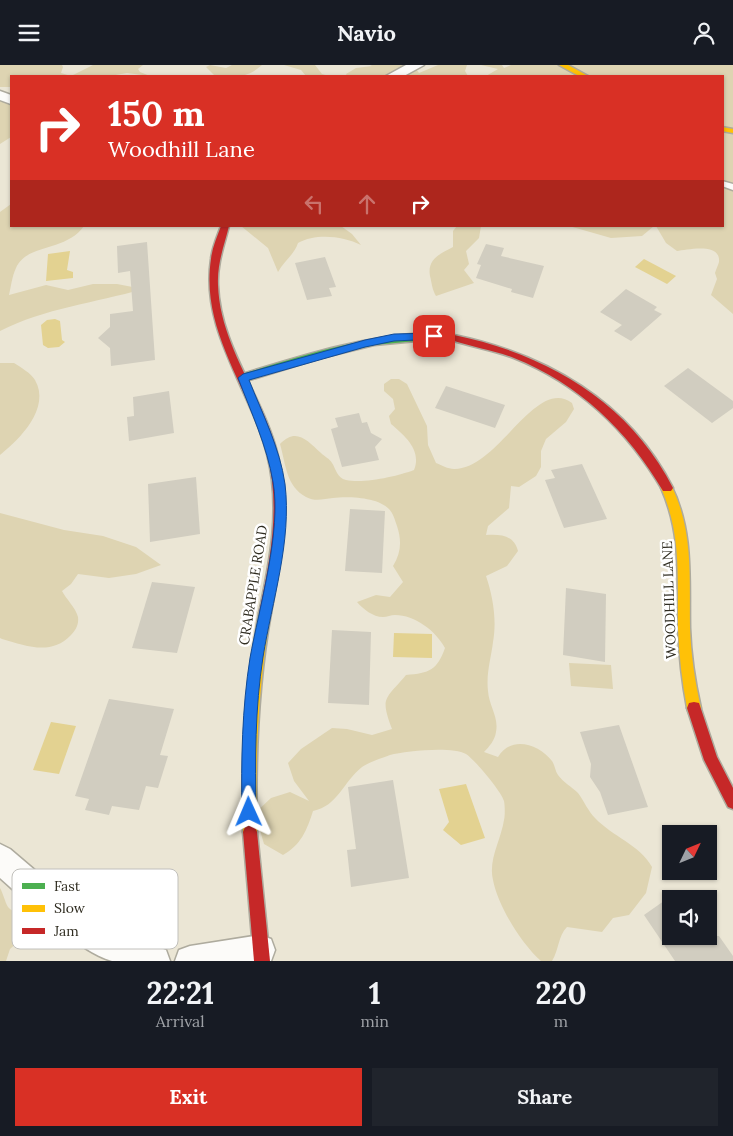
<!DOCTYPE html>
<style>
:root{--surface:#171b24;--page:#20242c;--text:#f1f3f6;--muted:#9ea1a6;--accent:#d93025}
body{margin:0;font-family:Lora,serif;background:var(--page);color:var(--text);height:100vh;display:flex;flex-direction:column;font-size:19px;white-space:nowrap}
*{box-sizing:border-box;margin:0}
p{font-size:16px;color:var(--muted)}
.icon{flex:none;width:28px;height:28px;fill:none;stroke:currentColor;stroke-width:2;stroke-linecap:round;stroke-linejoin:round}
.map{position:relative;height:896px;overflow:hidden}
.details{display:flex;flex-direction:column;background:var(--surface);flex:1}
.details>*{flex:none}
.banner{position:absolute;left:10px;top:10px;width:714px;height:152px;border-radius:0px;box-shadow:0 1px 4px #0004;background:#d93025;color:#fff;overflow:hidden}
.needle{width:32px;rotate:47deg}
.tools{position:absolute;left:662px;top:760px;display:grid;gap:10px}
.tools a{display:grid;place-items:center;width:55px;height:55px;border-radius:0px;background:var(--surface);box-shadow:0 1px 4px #0004;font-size:25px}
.pin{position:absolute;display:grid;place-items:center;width:42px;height:42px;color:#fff;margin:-21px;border-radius:10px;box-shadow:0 2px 8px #0006}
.me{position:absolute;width:55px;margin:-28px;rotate:359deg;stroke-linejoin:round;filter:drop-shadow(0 0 4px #0008)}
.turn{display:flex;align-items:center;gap:18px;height:105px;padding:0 15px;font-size:22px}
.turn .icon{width:65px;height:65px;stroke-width:2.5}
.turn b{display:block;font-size:35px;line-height:42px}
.lanes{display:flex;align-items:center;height:48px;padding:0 15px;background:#0003;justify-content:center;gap:25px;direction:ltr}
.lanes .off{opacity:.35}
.eta{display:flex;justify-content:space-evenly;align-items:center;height:85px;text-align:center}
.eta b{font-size:30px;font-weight:800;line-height:35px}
.cta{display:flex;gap:10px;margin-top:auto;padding:10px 15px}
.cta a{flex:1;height:58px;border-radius:0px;background:var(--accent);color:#fff;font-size:20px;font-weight:800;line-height:58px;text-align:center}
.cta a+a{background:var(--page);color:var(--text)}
header{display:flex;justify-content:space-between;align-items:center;height:65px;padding:0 15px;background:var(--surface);font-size:22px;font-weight:800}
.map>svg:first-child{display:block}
.green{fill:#ded4b2}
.water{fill:#e3d291}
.building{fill:#d1cdc0}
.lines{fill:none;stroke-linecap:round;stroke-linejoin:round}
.lane-casing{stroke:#aeab9e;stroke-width:3}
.street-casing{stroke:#aeab9e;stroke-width:3}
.fast-casing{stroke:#aeab9e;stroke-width:3}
.slow-casing{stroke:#aeab9e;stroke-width:3}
.jam-casing{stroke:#aeab9e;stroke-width:3}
.lane{fill:#fcfbf9;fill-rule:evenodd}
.street{fill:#fcfbf9;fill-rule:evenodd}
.fast{fill:#4caf50;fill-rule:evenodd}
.slow{fill:#ffc107;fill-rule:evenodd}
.jam{fill:#c62828;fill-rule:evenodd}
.route{fill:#1a73e8;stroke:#114b97}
.labels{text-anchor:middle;stroke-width:5;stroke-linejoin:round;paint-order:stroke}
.street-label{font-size:14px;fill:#2f2c20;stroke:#fff}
.key{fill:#fff;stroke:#c1c0bc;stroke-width:1}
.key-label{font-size:14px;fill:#2f2c20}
</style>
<header><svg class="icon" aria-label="menu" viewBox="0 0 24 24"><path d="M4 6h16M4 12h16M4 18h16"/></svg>Navio<svg class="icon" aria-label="person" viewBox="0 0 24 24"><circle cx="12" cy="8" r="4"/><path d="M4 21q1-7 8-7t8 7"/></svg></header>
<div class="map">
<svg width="733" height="896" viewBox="0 0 733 896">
<rect width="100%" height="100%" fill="#ebe6d5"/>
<g class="green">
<polygon points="0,0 62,0 63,2 61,8 71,11 93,0 143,0 138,4 140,7 150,11 127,8 110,11 11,11 11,22 0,22"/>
<path d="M 210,0 L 226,3 L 232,0 L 262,0 C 246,14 237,11 215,11 L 206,2 Z"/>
<polygon points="284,0 315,0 322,9 329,11 306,11 301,5"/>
<polygon points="370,0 413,0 419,8 438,0 467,0 465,6 468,11 404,11 411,7 400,11 347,11 346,9 356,3 372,1"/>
<path d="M 481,0 L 502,0 L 504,3 L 511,0 L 733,0 L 733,249 L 711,230 L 717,214 L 715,208 C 716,204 718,201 719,197 C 721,177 687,185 677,186 L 666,178 L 656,161 L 722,161 L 722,11 L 486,11 L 498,4 Z"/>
<polygon points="0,29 11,37 11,72 0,79"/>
<path d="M 11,139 L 11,161 L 84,161 C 66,187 27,178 16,203 C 12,211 11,222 9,230 L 46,220 L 68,225 L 93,219 L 117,219 L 143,224 C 95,238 45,243 0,266 L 0,147 Z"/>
<path d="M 241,161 L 341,161 L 352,169 L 361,180 C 343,171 316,168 298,178 C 294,190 284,196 278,207 L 268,183 Z"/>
<path d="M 457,161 L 481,161 L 479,173 L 466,186 L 469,199 L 464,205 L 474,218 L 436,231 C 432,224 432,219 430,211 C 427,194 440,189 453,182 L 453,166 Z"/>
<polygon points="569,161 654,161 642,171 611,173"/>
<path d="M 0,298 L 14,298 C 20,302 31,308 35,315 C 51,343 20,374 0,390 Z"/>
<path d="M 391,314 L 399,314 L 407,319 L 427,361 L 428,380 L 436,398 C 441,400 448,404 454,404 C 498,405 535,311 572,338 L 574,344 L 566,357 L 546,374 L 541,386 L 541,402 L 536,411 L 519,422 L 511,421 L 509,443 L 488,461 L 486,470 C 500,469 514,470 518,486 L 507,501 L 486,511 C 493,532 497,555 493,577 C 491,594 486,608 488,626 C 489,641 499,652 496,667 C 495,675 489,682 484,687 L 498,692 C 511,670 539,679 552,696 C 555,700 555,706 558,710 C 563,717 572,722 578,728 C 584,736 588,746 595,753 C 613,772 639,779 652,802 L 646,828 L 629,850 L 613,853 L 602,867 L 567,862 C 558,871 559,885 552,896 L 541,896 C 521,878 498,841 493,815 C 488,795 501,775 504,755 C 505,751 505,741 504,736 C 501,726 475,695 466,689 C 452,681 405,686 390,690 C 382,693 369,697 362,702 C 343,717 338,741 313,746 C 307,765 301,780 283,790 L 264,779 L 255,748 L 271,733 L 290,727 L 309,736 L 294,716 L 288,698 L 301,684 L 332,663 L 347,664 L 372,670 L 392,664 C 380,632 385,635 406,610 C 430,608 437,605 445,583 C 436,566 415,550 395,550 C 391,550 387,552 383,552 C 373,552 363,544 357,537 L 376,530 L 390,532 L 403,517 L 393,501 C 401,488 402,476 397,461 C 395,455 393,448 389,444 C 378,432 347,431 333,433 C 324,434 315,437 306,432 C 286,421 286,400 280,379 C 296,362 307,375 321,388 C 324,391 330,394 332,398 C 336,404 337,413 346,415 C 364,419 398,411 414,405 C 422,385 405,371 391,359 L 389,351 L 395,344 L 393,334 L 384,326 L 384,319 Z"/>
<path d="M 0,448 L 64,465 L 103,471 L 136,482 L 161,500 L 136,509 L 109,513 L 78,509 L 71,519 L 62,526 C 66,534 76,543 78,552 C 79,559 76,565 71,570 C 51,591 27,581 2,574 L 0,573 Z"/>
<polygon points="569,598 611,600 613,624 571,621"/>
<path d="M 0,823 C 3,828 5,837 8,842 C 13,849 26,847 34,853 L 34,862 L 10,884 L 6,896 L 0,896 Z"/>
</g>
<g class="water">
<polygon points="70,186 67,205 73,207 73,213 46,216 48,189"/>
<polygon points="644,194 676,211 667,219 635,202"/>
<polygon points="55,254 60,256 62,275 65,277 59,282 48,283 43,280 41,260 47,255"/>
<polygon points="394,568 432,569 432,593 393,592"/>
<polygon points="51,657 76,661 59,709 33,705"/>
<polygon points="466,719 485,773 461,780 443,765 449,757 439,724"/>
</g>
<g class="building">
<polygon points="147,177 155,295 111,301 110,283 98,273 110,262 110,249 133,246 130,206 118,208 117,181"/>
<polygon points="486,179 504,183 501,191 544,201 533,233 511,227 512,224 476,213 481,200 477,199"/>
<polygon points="325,192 336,222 329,223 332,231 307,235 295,198"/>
<polygon points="626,224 657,242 654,245 662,249 631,276 614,266 622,260 600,247"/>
<polygon points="688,303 733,336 733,343 712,358 664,321"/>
<polygon points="446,321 505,340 495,363 435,343"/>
<polygon points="169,326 174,368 129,376 127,352 134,351 133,332"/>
<polygon points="359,348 362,358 367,357 371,368 382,374 375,382 379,395 342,402 331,364 338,362 335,353"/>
<polygon points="582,399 607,454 564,463 545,415 555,413 551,405"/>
<polygon points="196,412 200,469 150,477 148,419"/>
<polygon points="350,444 385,446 382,508 345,506"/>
<polygon points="152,517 195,522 177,588 132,583"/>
<polygon points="566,523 606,529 605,597 563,590"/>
<polygon points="332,565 371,567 369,640 328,638"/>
<polygon points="109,634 174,644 160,690 168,691 158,723 146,721 139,745 112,741 109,750 85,745 89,734 75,731"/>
<polygon points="619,660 648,742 608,750 600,727 590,712 591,699 580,667"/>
<polygon points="393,715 409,813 351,822 347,785 356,784 348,722"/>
<polygon points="671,831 671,871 719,871 733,891 733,896 675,896 644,850"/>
</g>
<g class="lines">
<defs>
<polygon id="lane" points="722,116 733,119 733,125 722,121"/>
<g id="street">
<polygon points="406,0 424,0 404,11 386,11"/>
<polygon points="0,26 11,30 11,39 0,35"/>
<path d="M 0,779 L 10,784 L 64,830 L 102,857 L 135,874 L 166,885 L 170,896 C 154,896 127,896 112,896 C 79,887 27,837 0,813 Z"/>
<polygon points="260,870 271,874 275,885 271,896 175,896 179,885 190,881"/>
</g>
<path id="fast" d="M 427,268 L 454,270 L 459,273 L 454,276 L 427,275 L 374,280 L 321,293 L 243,317 L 238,313 L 239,310 C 301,291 362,271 427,268 Z"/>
<g id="slow">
<polygon points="559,0 568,0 588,11 579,11"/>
<polygon points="722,62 733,64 733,68 722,66"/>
<path d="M 667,418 L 671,420 C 694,466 689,513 690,563 C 691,590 695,617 701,643 L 699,648 L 694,649 L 689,648 L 687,643 C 682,617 679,590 678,563 C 677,513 682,470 661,423 L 663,420 Z"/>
<path d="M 265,542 L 269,544 L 271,548 C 258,621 255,693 257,767 L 255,772 L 250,774 L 245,772 L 243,767 C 241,693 245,621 259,548 L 261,544 Z"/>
</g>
<g id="jam">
<path d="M 221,161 L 229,161 C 224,181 217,199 218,220 C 220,282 264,332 278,391 C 291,443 281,496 271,548 L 269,552 L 265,554 L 261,552 L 259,548 C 270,496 281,442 267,389 C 250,323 200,266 211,194 C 212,183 217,172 221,161 Z"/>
<path d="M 454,270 C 546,289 629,336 673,423 L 671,426 L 663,426 C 628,366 579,319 514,293 C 493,285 472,282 451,275 L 451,271 Z"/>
<polygon points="694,637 699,638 717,692 733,723 733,744 728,742 704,695 687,643 689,638"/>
<polygon points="250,760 255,762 257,767 270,896 254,896 243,767 245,762"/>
</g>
</defs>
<use href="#lane" class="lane-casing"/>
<use href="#street" class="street-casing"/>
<use href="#fast" class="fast-casing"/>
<use href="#slow" class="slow-casing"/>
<use href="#jam" class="jam-casing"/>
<use href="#lane" class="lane"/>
<use href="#street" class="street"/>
<use href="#fast" class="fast"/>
<use href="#slow" class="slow"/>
<use href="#jam" class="jam"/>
</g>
<path class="route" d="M 434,268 L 439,271 L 437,274 L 394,276 L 365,282 L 249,315 C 262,348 280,383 285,419 C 292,476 272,536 263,592 C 255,643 255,696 256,747 L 254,752 L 249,754 L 244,752 L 242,747 C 241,696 242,643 250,593 C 259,543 282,465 273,417 C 267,381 251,347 238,313 L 243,309 L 365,275 L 394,269 Z"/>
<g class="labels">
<g class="street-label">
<text transform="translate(253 520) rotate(-81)" y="5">CRABAPPLE ROAD</text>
<text transform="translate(669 535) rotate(-92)" y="5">WOODHILL LANE</text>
</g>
</g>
<rect x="12" y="804" width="166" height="80" rx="8" class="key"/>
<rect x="22" y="818" width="23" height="6" fill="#4caf50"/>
<rect x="22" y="840" width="23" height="7" fill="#ffc107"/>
<rect x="22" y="863" width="23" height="6" fill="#c62828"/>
<g class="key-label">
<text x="54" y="826">Fast</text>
<text x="54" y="848">Slow</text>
<text x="54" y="871">Jam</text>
</g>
</svg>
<div class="tools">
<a><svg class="needle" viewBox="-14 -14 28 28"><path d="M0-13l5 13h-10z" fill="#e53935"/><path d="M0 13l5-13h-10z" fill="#9ea1a6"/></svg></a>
<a><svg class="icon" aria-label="sound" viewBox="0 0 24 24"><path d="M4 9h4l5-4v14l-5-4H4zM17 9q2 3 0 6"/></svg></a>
</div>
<div class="pin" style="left:434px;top:271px;background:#d93025"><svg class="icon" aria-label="arrive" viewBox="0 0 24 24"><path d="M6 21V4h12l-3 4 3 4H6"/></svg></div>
<svg class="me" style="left:249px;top:747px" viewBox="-20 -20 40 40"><path d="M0-17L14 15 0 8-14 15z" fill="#1a73e8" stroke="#fff" stroke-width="4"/></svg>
<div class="banner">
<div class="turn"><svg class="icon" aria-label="right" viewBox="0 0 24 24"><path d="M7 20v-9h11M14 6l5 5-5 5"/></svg><div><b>150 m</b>Woodhill Lane</div></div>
<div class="lanes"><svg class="icon off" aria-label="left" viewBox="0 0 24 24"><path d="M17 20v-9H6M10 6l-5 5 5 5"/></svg><svg class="icon off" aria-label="ahead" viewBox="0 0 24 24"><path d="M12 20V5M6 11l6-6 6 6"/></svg><svg class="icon" aria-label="right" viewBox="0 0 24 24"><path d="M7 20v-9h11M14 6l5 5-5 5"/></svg></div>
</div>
</div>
<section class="details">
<div class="eta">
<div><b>22:21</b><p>Arrival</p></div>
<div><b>1</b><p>min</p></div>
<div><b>220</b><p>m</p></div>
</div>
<div class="cta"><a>Exit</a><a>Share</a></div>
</section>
